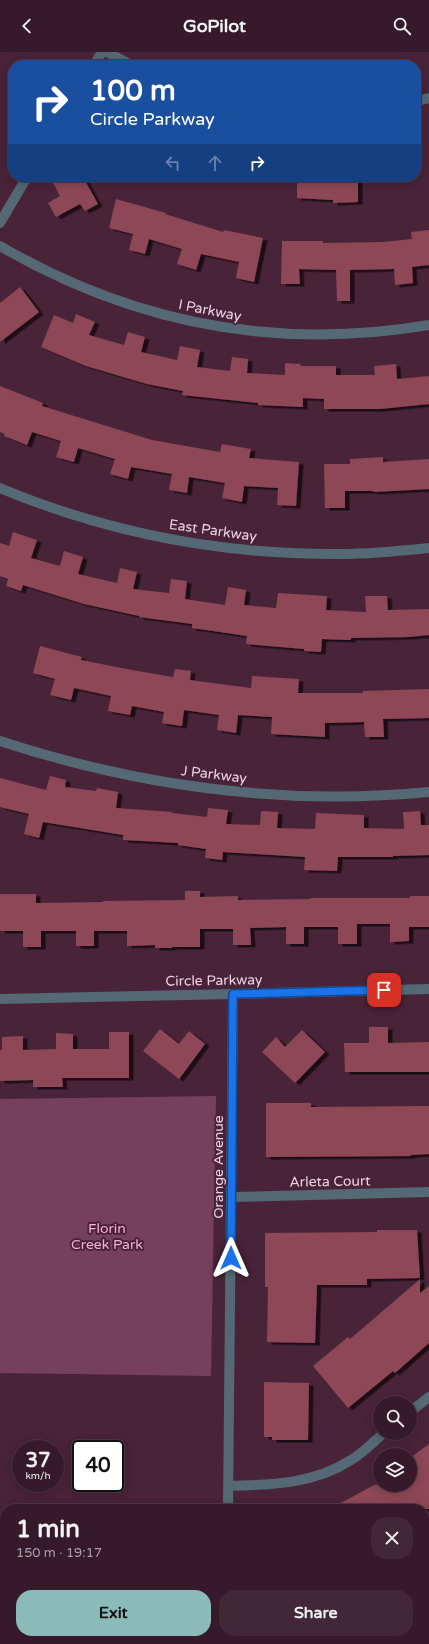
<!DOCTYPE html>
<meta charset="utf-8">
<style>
:root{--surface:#371a2a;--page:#422736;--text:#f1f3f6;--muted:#aaa1a8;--line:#513847;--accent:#8bbbb9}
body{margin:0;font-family:"Varela Round",sans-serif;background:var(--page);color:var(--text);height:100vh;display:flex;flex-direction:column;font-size:15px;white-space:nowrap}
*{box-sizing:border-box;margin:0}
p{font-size:13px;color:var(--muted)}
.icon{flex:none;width:22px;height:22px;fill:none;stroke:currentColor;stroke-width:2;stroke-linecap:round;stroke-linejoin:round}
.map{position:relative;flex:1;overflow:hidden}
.side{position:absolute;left:0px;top:1452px;width:429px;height:140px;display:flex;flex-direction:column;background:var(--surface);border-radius:16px 16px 0 0;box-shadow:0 2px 10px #0003,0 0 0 1px var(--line)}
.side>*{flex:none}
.guide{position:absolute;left:8px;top:8px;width:413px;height:122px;border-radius:16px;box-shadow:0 2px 10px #0003,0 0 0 1px var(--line);background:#1a4fa0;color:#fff;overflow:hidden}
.fabs{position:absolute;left:373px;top:1344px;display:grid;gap:8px}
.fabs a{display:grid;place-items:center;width:44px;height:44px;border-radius:50%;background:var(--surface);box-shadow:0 2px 10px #0003,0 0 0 1px var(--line);font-size:20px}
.speed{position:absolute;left:12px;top:1388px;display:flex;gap:8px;font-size:20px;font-weight:700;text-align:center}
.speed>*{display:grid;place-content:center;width:52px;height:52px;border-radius:50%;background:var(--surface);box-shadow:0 2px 10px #0003,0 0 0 1px var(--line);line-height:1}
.speed small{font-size:10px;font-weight:400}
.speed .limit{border:2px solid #111;border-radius:6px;background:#fff;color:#111}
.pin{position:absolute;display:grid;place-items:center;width:34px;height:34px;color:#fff;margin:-17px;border-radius:8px;box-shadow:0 2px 6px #0006}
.me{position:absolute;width:44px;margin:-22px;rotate:0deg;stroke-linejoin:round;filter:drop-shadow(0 0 3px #0008)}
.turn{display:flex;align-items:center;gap:14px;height:84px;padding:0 16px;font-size:18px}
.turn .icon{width:52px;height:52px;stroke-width:2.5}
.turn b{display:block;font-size:28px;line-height:34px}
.lanes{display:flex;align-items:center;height:38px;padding:0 16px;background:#0003;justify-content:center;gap:20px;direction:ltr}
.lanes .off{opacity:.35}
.round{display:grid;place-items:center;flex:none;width:42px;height:42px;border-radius:16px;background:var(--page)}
.headline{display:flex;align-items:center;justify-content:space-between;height:68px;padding:0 16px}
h1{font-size:24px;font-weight:700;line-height:30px}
.cta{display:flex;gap:8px;margin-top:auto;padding:8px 16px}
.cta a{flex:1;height:46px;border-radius:16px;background:var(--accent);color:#111;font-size:16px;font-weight:700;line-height:46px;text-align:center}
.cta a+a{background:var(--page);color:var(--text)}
header{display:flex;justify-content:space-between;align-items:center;height:52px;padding:0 16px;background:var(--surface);font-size:18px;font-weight:700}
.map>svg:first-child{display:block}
.green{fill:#76405d}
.building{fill:#8d4756;filter:url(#shadow)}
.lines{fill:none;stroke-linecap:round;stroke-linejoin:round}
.minor{stroke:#546973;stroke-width:10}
.tertiary{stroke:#546973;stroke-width:10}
.motorway{stroke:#7eb4cc;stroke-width:12}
.route-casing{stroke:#114b97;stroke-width:10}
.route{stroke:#1a73e8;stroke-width:7}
.labels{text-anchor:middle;stroke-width:4;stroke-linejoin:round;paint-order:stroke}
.street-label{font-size:14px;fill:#edd3e0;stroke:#492338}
.park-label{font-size:14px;fill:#fbafd6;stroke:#492338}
</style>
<header><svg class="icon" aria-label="back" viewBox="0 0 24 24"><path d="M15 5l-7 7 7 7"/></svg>GoPilot<svg class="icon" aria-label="search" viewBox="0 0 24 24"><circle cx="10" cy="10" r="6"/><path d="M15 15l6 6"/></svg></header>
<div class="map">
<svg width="429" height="1592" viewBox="0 0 429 1592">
<defs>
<filter id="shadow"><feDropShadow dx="4.5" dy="2.5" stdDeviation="0" flood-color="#0009"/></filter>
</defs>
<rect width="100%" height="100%" fill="#492338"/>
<polygon class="green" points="216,1044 211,1324 0,1321 0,1047"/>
<g class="building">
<polygon points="50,125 83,125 98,152 85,159 80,152 56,165 48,151 60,144"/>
<polygon points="297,125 358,125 358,150 333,151 333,148 297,146"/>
<polygon points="116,147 166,161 165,162 223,180 224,178 263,186 254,230 236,226 239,210 201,202 196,218 177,212 182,197 149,187 145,202 129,198 133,182 109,176"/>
<polygon points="429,178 429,213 412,215 413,231 395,233 394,217 350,218 350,249 337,249 336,218 299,217 300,232 281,232 282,189 323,189 323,191 383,190 412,187 411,180"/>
<polygon points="20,235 39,260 0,290 0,251"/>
<polygon points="76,262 95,270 89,283 124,293 128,280 145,285 141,300 177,308 180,294 200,298 197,315 230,319 232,305 248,307 247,321 285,323 285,311 301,312 300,314 336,314 336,323 375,323 374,314 396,312 397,327 429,324 429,352 380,357 324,357 324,347 303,346 303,355 258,353 258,351 182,343 183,339 147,332 86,314 41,295 54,263 73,271"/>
<polygon points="0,334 43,351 42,354 152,388 220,400 222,392 251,397 249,406 299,410 296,454 277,453 278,436 244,434 242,450 222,446 225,431 189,425 187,441 169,438 172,422 131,415 128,427 110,422 115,407 78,396 74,410 56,405 61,389 32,380 27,393 4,384 5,382 0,380"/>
<polygon points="383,405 383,410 429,407 429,437 373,440 373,439 345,439 345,456 325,456 324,412 350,412 350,407"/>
<polygon points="13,480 37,488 31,506 60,514 64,499 83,505 78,522 117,531 120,516 137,520 133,537 169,541 171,527 187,529 185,547 225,553 228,535 246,538 244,553 276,556 278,541 327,544 326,558 366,560 365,544 387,544 388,558 429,557 429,583 409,585 351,586 351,588 322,587 321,600 304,599 304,597 246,592 247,584 192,576 192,572 139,565 139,564 84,552 23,533 21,539 6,534 8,527 0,524 0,491 9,494"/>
<polygon points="40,594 82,605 81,608 132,618 173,625 175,617 191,619 190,628 251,636 252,624 299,627 298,641 363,641 363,639 429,637 429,666 383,667 384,685 365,685 364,670 325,671 325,685 271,682 272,665 238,663 236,681 217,678 219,663 184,658 182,674 162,671 164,660 132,654 130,663 108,659 111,644 74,636 71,648 50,643 55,627 33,621"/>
<polygon points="50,724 66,728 65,735 96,739 97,736 118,740 116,756 172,760 172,761 207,765 208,756 228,758 226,772 260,773 261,759 278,760 277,776 315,777 316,761 364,763 364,776 404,777 403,760 420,759 421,773 429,773 429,803 393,804 393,805 338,805 337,819 304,818 305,805 223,800 222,808 205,806 206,797 178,793 178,791 123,788 123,783 43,770 39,786 24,782 29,762 0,755 0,726 46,738"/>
<polygon points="185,839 200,839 200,845 238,844 238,848 311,847 311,846 410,846 410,844 429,844 429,875 409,875 409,889 390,890 390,872 357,872 357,892 338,892 338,875 304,875 304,892 286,892 286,875 250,876 251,893 233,893 233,877 200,877 200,895 172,895 172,896 155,896 155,893 127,894 127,879 94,879 94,894 76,894 76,879 41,879 41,895 23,895 23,879 0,879 0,842 36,842 36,851 103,850 103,849 185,848"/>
<polygon points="369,975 388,975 388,991 429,990 429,1020 345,1020 344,991 369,991"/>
<polygon points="160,977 179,992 189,979 205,992 179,1027 143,999"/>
<polygon points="302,978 325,1000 295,1031 262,1000 276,985 285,995"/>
<polygon points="109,980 129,980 129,1026 62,1026 63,1035 33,1035 33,1028 0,1029 0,998 2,998 2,985 23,984 23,998 56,997 56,981 73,982 73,997 109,997"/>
<polygon points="266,1051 311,1051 311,1055 429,1054 429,1102 411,1103 411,1104 266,1105"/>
<polygon points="377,1178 417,1178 420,1226 367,1227 367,1233 317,1233 315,1291 267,1290 268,1235 265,1235 265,1181 377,1180"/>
<polygon points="420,1227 420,1241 429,1234 429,1291 395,1321 393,1319 348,1356 313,1314 348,1285 350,1287"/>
<polygon points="264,1330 309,1331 308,1388 272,1388 272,1385 264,1385"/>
<polygon points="429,1392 429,1457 330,1457 374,1433 410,1433 410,1406"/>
</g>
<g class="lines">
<g class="minor">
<polyline points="107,0 131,13"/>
<polyline points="94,13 102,0"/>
<polyline points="416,49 429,46"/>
<polyline points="0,171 27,125"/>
<path d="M 0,194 C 134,272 276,299 429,273"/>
<path d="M 0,689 C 138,734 284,754 429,740"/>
<polyline points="0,947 233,942"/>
<polyline points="232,1145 429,1140"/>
<polyline points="410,1360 429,1345"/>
<path d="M 229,1434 C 271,1433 314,1432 351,1408 C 363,1401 373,1390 384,1381"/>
</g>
<g class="tertiary">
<path d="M 0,436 C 108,481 224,503 341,502 C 370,502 400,499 429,496"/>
<polyline points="228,1457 233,942 429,937"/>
<polyline points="220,1592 222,1587"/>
</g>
<g class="motorway">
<polyline points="424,1540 429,1536"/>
<polyline points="359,1592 366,1587"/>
</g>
</g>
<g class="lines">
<defs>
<polyline id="route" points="231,1206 233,942 384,938"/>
</defs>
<use href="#route" class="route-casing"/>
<use href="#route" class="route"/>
</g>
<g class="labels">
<g class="street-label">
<text transform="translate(210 258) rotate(11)" y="5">I Parkway</text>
<text transform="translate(213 478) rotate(8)" y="5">East Parkway</text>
<text transform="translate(214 722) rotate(7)" y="5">J Parkway</text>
<text transform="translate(214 928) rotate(-1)" y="5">Circle Parkway</text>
<text transform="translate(218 1115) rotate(-90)" y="5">Orange Avenue</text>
<text transform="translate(330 1129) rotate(-1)" y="5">Arleta Court</text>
</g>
<g class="park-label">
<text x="107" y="1181">Florin<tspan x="107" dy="16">Creek Park</tspan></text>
</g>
</g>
</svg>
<div class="fabs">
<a><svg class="icon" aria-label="search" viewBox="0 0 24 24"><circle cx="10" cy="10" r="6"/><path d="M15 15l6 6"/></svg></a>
<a><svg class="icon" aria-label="layers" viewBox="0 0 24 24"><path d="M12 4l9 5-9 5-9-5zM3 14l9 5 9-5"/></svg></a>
</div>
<div class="speed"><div>37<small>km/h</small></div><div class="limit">40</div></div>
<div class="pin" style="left:384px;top:938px;background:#d93025"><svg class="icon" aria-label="arrive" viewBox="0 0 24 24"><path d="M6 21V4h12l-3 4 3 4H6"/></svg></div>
<svg class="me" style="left:231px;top:1206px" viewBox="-20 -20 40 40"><path d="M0-17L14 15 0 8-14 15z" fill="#1a73e8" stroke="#fff" stroke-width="4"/></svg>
<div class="guide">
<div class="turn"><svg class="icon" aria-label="right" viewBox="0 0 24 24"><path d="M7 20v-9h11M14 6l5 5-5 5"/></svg><div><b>100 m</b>Circle Parkway</div></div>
<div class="lanes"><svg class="icon off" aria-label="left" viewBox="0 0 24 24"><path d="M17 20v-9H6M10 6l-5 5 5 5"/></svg><svg class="icon off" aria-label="ahead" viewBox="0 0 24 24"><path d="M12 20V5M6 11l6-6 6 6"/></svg><svg class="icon" aria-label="right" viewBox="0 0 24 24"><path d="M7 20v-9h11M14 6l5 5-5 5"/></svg></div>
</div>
<section class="side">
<div class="headline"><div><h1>1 min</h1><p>150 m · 19:17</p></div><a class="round"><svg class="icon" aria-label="close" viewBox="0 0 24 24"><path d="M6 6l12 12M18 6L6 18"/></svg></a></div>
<div class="cta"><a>Exit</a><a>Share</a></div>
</section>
</div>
